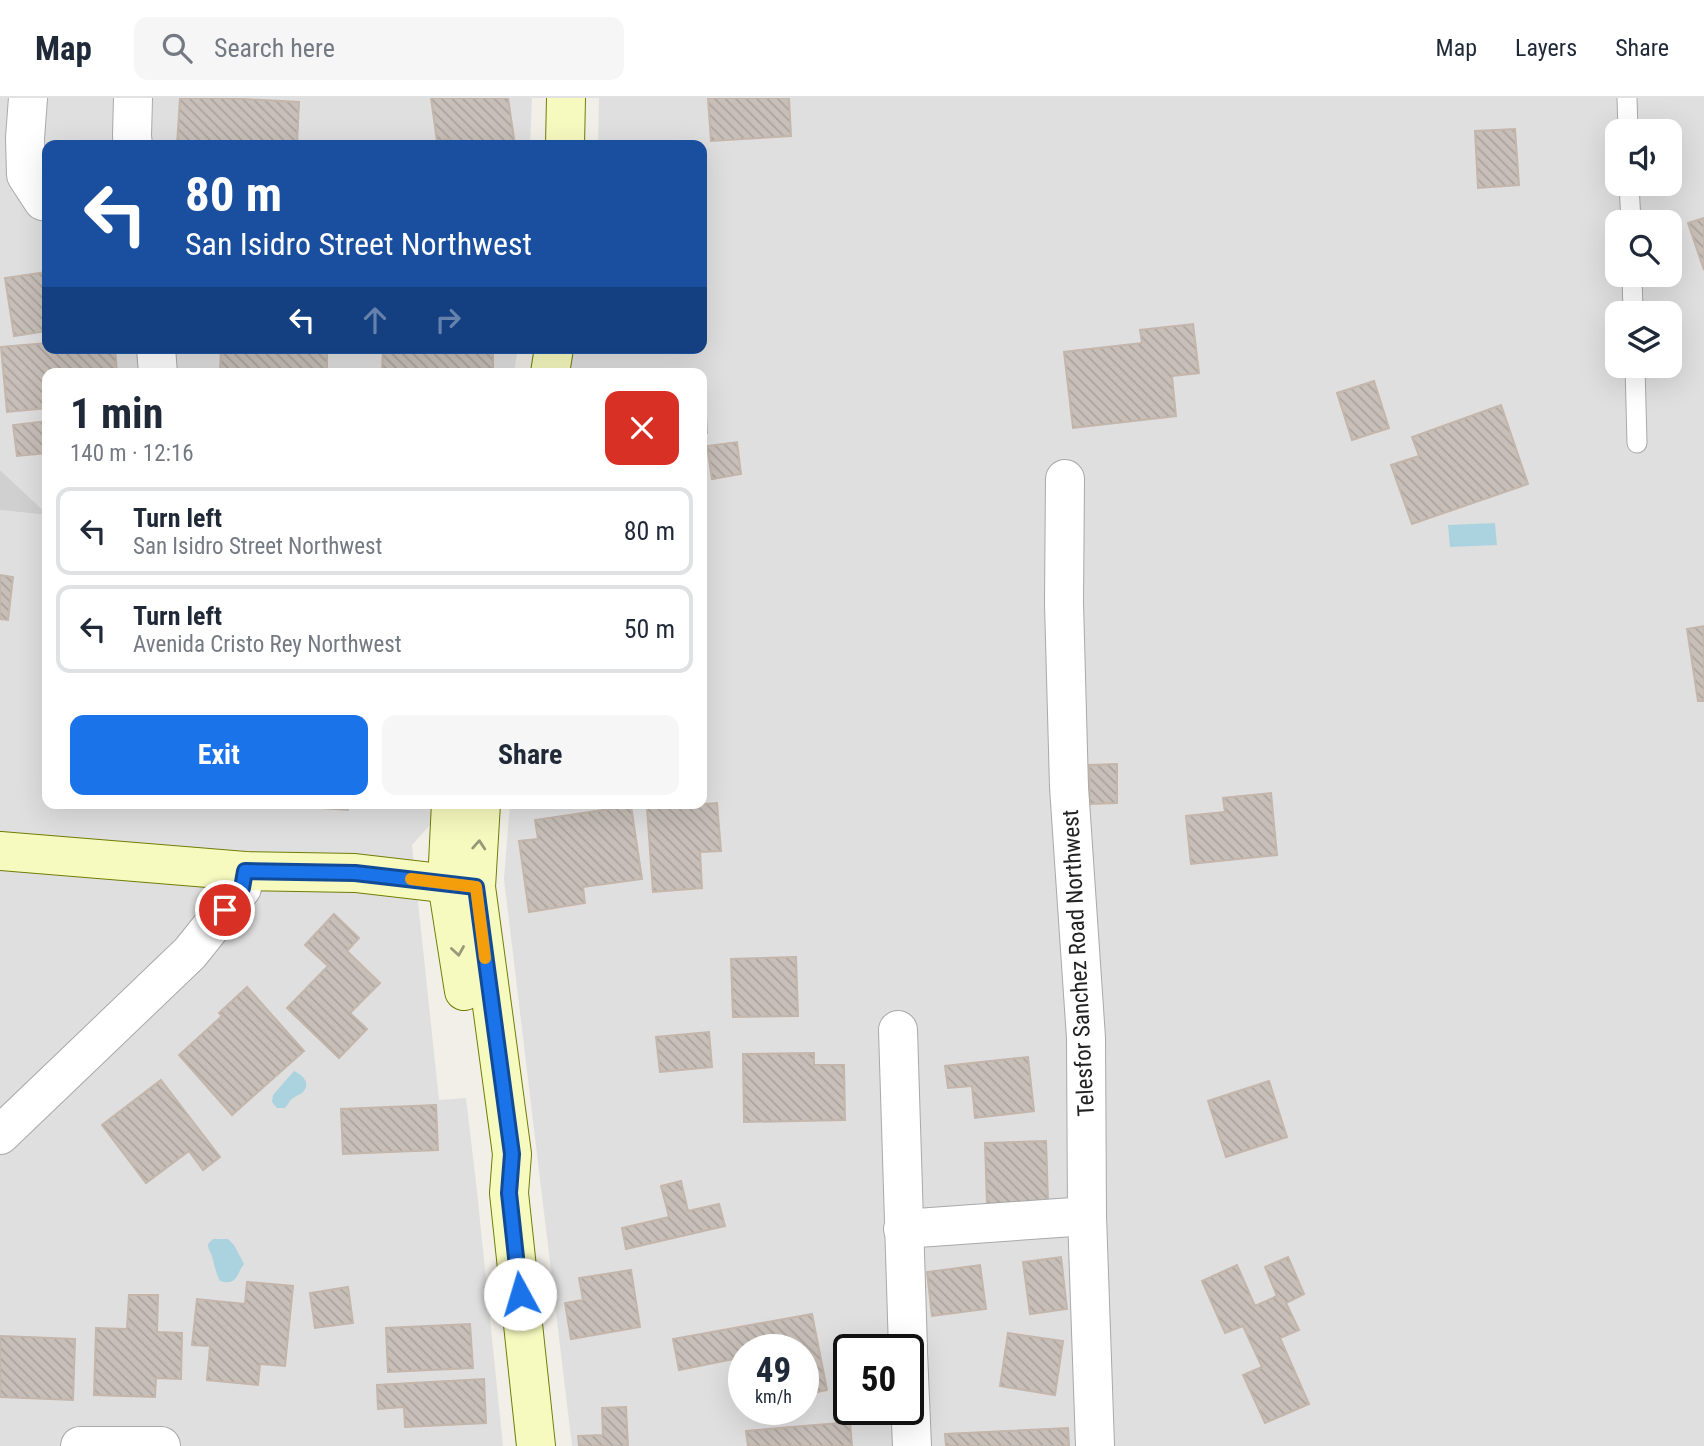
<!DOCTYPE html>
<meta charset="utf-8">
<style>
:root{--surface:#fff;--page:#f6f6f7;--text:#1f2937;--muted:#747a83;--line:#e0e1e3;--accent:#1a73e8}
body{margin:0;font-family:"Roboto Condensed",sans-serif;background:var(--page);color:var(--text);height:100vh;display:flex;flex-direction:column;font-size:26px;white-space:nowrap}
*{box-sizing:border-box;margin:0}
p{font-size:23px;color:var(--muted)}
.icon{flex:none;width:38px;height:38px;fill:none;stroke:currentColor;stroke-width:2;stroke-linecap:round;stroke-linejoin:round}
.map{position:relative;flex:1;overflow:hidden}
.side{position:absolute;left:42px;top:270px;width:665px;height:441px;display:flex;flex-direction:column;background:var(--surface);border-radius:14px;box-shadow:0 7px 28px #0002}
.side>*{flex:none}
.hud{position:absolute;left:42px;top:42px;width:665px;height:214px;border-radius:14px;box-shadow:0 7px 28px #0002;background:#1a4fa0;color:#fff;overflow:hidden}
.buttons{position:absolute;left:1605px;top:21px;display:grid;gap:14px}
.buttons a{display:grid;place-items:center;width:77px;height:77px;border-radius:14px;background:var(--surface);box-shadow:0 7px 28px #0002;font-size:35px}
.speed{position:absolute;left:728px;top:1236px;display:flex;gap:14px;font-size:35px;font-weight:700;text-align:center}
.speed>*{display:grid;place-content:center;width:91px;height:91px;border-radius:50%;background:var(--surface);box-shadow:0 7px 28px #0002;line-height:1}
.speed small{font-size:18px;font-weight:400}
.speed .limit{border:4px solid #111;border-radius:10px;background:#fff;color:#111}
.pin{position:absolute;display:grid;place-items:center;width:60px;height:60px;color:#fff;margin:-30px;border:4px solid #fff;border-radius:50%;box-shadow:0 2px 7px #0007}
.me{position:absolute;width:77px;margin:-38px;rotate:354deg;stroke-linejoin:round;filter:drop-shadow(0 0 5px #0008)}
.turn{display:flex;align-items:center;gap:24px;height:147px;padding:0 28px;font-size:32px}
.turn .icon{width:91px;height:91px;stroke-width:2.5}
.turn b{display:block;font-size:49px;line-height:60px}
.lanes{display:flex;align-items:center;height:66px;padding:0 28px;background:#0003;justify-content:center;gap:35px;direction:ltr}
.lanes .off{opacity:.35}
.round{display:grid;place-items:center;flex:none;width:74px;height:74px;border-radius:14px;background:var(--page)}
.overview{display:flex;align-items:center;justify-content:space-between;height:119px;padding:0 28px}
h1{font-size:42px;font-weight:700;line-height:52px}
.primary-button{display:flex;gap:14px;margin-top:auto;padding:14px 28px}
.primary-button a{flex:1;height:80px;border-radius:14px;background:var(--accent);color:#fff;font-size:28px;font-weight:700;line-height:80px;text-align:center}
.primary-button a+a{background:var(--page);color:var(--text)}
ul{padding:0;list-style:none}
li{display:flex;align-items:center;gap:21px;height:88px;margin:0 14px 10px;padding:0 14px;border:4px solid var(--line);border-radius:14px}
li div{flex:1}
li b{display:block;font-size:26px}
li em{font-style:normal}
header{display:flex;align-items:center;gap:42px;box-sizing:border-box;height:98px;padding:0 35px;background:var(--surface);border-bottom:2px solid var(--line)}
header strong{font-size:33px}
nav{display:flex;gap:38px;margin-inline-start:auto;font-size:24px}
.search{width:490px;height:63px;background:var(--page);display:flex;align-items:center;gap:18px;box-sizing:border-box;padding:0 24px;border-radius:14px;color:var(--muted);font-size:26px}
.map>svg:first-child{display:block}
.residential{fill:#e0dfdf;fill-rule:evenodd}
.religious{fill:#d0d0d0}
.water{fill:#aad3df}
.building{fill:url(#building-back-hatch);stroke:#c4b6ab;stroke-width:2}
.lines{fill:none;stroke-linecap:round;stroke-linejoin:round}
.lane-casing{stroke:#a9a9a9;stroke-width:21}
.street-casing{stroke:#a9a9a9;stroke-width:40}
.secondary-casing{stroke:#707d05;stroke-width:40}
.lane{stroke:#fff;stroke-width:19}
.street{stroke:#fff;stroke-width:38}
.secondary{stroke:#f7fabf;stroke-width:38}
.oneway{stroke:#979978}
.route-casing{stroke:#114b97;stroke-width:18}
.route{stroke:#1a73e8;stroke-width:12}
.slow{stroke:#f59e0b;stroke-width:12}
.labels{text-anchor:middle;stroke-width:7;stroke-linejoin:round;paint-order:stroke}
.street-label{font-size:23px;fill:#222;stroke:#fff}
</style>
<header>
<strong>Map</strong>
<div class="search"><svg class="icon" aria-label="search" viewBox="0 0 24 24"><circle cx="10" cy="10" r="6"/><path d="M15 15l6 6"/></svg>Search here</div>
<nav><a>Map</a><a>Layers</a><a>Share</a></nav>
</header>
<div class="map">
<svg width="1704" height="1348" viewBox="0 0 1704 1348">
<defs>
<pattern id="building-back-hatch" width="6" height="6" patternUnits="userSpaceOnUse" patternTransform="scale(1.75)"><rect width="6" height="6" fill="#c7bfb8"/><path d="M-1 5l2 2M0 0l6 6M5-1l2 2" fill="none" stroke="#aba49e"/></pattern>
</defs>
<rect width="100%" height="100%" fill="#f2efe9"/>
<g class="residential">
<polygon points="0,0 532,0 530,47 47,47 47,250 518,250 514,275 47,275 47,416 0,372"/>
<path d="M 599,0 L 1704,0 L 1704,1348 L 572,1348 L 504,781 L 510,705 L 702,705 L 702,275 L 568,275 L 572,250 L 702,250 L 702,47 L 598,47 ZM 1617,33 L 1670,33 L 1670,86 L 1617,86 ZM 1617,124 L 1670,124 L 1670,177 L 1617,177 ZM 1617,215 L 1670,215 L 1670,268 L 1617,268 ZM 744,1251 L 803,1251 L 803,1311 L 744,1311 ZM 849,1251 L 908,1251 L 908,1311 L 849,1311 Z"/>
<polygon points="0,412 47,417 47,705 434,705 430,727 412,747 439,1002 466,1000 477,1093 503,1348 0,1348"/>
</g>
<polygon class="religious" points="0,372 47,416 47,417 0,412"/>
<g class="water">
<polygon points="1495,425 1497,447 1450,449 1448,427"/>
<path d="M 294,973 C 303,977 312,986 302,995 C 299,997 295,998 292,1001 C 289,1003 288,1007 285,1010 L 277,1010 L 272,1004 L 273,997 Z"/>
<path d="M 213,1141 L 228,1141 L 234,1147 L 244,1166 C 236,1177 237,1188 220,1183 C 216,1175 215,1170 213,1162 C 212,1155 208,1153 208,1146 Z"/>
</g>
<g class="building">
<polygon points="180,0 225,0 299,4 297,47 177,47"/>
<polygon points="431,0 508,0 515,47 452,47 451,41 437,43"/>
<polygon points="708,0 789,0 791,38 711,43"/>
<polygon points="1515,31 1519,87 1478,90 1475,33"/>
<polygon points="1704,120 1704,172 1688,125"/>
<polygon points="47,174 47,233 14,238 5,180"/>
<polygon points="1193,226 1199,275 1172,278 1176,318 1073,330 1064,254 1142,245 1140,232"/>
<polygon points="47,245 47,250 115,250 117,275 47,275 47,310 7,314 1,249"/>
<polygon points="221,250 327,250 327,275 220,275"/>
<polygon points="383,250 493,250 493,275 382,275"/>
<polygon points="1374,283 1389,330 1352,342 1337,295"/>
<polygon points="702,285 704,285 707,335 702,336"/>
<polygon points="1501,307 1528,386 1412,426 1391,367 1419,358 1412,339"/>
<polygon points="47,323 47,355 17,358 13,327"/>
<polygon points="737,344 741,376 712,381 707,348"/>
<polygon points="0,477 13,479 8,522 0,521"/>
<polygon points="1704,528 1704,603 1698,603 1687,531"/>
<polygon points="1117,666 1117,705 1090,706 1089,667"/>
<polygon points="1271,695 1277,757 1191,766 1186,718 1225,714 1223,700"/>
<polygon points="309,705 348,705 348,712 309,709"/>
<polygon points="717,705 721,753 700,754 702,790 653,794 647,710"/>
<polygon points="631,708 642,781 583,789 585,805 529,814 519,743 538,741 535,722"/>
<polygon points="334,816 359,840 347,853 380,885 350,915 367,931 339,960 287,910 328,868 305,847"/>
<polygon points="796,859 798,918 733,919 731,861"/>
<polygon points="247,889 304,953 232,1017 179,957 222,918 219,915"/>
<polygon points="709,934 712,969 660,974 656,939"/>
<polygon points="814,955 814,967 844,967 845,1022 744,1024 743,956"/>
<polygon points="1028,959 1034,1013 975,1020 972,988 948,990 945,968"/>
<polygon points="161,982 220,1059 203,1072 189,1053 146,1085 102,1027"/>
<polygon points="1269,983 1287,1039 1226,1059 1208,1003"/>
<polygon points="436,1007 438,1052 343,1056 341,1011"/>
<polygon points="1046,1043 1048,1103 987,1106 985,1045"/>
<polygon points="681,1083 688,1113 719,1106 725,1128 626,1151 622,1130 669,1119 661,1088"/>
<polygon points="1061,1159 1067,1211 1030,1216 1023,1164"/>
<polygon points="1288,1159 1304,1196 1286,1205 1299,1232 1280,1240 1309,1306 1265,1325 1243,1277 1262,1269 1243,1228 1225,1235 1202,1183 1237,1167 1255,1208 1277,1198 1265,1169"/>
<polygon points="980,1167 986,1211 932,1218 927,1174"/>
<polygon points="631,1172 640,1229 571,1241 565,1205 583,1202 579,1180"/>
<polygon points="247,1184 293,1188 285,1268 260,1266 258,1287 207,1282 210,1248 192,1247 197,1201 245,1206"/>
<polygon points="348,1189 353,1225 315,1230 310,1195"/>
<polygon points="129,1197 158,1197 157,1234 182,1235 181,1281 156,1280 155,1299 94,1297 96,1230 127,1231"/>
<polygon points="812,1216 827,1292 803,1297 803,1251 744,1251 744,1259 679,1272 673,1241"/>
<polygon points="470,1226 473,1270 388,1274 386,1230"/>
<polygon points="1008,1235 1063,1243 1055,1297 1000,1288"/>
<polygon points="0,1238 75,1241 73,1302 0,1299"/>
<polygon points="484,1281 486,1325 405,1329 404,1309 378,1311 377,1287"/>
<polygon points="626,1309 628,1348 579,1348 578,1338 603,1337 602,1310"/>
<polygon points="850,1324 852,1348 748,1348 746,1333"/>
<polygon points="1068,1330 1069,1348 946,1348 945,1336"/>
</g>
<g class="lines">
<defs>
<g id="lane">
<polyline points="1627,0 1628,33"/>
<polyline points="1629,86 1631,124"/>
<polyline points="1632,177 1633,215"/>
<polyline points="1635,268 1637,345"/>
</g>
<g id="street">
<polyline points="28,0 25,40 26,77 43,103 47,104"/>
<polyline points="133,0 132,38 133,47"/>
<polyline points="156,250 158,275"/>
<polyline points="1065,381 1064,505 1069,689 1086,940 1087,1118 1095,1348"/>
<polyline points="898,932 908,1251"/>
<polyline points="0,1037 190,855 242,790 245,773"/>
<polyline points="903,1131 1087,1118"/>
<polyline points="908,1254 912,1348"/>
<polyline points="80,1348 161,1348"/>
</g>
<g id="secondary">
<polyline points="565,47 566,0"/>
<polyline points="550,275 554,250"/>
<polyline points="451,705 447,785 464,893"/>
<polyline points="481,705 476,789 512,1056 509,1095 536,1348"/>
<polyline points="0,753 245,773 355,775 476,789"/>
</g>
</defs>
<use href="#lane" class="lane-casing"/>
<use href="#street" class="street-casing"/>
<use href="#secondary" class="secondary-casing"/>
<use href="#lane" class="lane"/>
<use href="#street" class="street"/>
<use href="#secondary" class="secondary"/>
</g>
<defs><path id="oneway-chevron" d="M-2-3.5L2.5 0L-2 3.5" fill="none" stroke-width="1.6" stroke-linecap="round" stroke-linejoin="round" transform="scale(1.75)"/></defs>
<g class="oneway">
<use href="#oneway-chevron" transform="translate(479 747) rotate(-86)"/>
<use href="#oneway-chevron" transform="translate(458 853) rotate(81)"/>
</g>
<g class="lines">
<defs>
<polyline id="route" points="225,812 242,790 245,773 355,775 476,789 512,1056 509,1095 520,1196"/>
</defs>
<use href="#route" class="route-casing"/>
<use href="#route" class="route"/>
<polyline class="slow" points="411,781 476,789 485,860"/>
</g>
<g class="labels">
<g class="street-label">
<text transform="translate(1078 865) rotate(-93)" y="8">Telesfor Sanchez Road Northwest</text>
</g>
</g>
</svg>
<div class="buttons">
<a><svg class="icon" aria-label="sound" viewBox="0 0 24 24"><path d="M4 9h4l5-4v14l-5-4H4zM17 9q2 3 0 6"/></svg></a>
<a><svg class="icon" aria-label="search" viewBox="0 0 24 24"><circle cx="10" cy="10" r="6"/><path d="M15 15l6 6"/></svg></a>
<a><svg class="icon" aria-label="layers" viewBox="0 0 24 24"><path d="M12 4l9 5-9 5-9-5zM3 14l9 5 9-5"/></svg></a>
</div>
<div class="speed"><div>49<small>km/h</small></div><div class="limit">50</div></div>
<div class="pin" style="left:225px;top:812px;background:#d93025"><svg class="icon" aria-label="arrive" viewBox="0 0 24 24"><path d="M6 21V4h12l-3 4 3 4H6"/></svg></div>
<svg class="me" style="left:520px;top:1196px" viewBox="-20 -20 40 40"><circle r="19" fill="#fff"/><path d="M0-13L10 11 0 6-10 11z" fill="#1a73e8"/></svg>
<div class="hud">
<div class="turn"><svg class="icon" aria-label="left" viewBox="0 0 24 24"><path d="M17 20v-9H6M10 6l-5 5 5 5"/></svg><div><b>80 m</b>San Isidro Street Northwest</div></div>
<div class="lanes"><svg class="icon" aria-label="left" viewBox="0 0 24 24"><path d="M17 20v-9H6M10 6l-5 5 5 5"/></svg><svg class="icon off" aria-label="ahead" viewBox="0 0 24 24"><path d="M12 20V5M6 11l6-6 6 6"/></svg><svg class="icon off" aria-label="right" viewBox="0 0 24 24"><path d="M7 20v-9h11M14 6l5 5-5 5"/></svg></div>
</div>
<section class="side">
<div class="overview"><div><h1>1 min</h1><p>140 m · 12:16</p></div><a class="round" style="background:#d93025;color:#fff"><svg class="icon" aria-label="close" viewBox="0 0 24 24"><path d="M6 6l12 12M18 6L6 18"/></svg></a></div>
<ul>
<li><svg class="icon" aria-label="left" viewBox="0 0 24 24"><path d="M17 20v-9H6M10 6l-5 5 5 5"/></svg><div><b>Turn left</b><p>San Isidro Street Northwest</p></div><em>80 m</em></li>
<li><svg class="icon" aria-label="left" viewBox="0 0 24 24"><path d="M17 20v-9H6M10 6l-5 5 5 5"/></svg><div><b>Turn left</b><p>Avenida Cristo Rey Northwest</p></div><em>50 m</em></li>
</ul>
<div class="primary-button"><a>Exit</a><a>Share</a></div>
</section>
</div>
